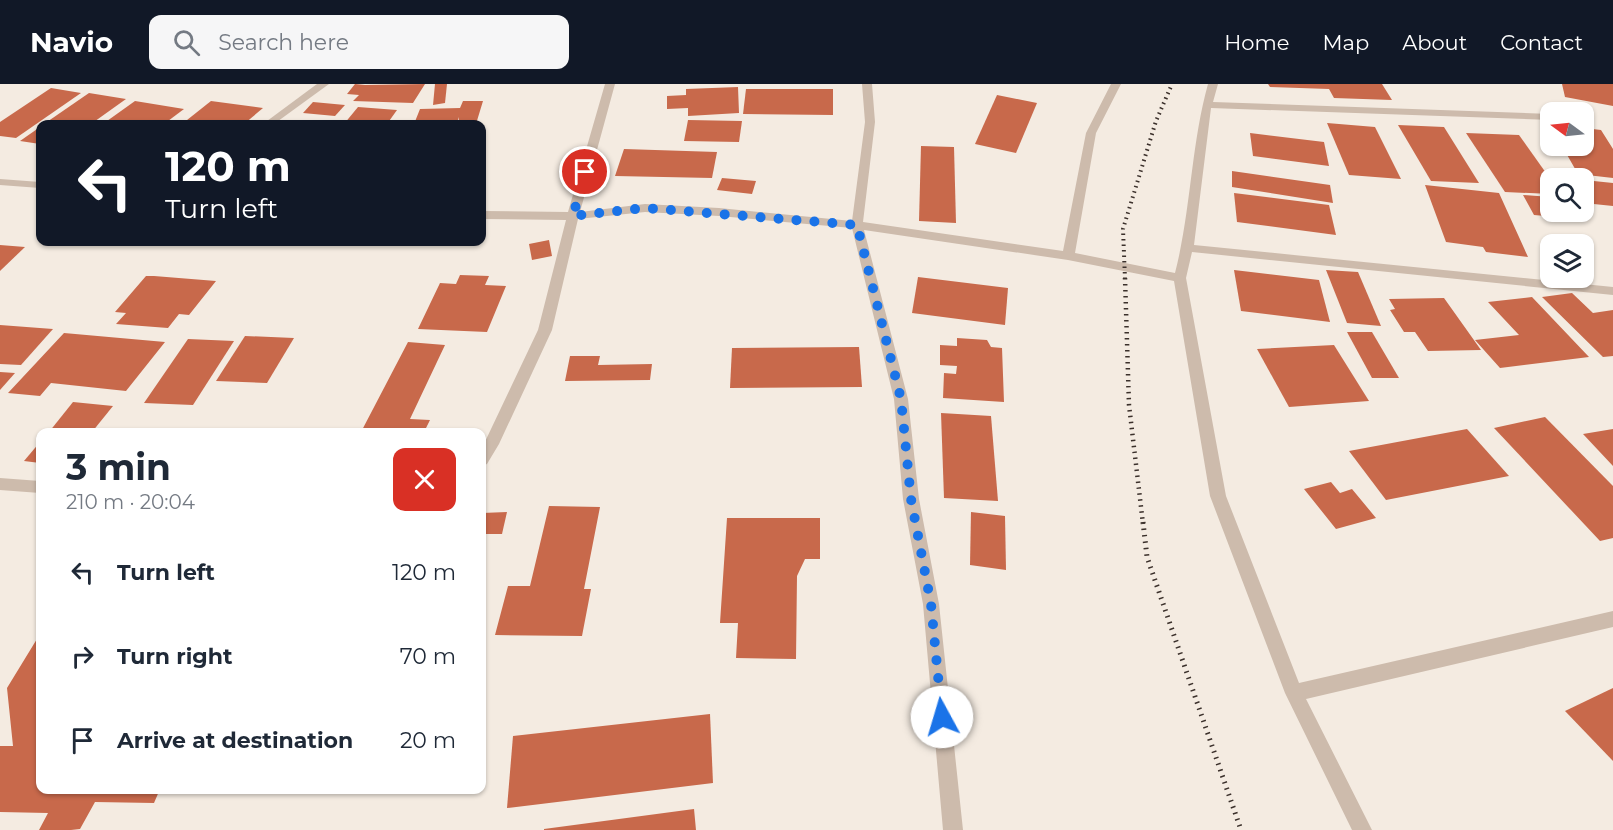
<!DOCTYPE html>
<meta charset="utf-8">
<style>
:root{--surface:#fff;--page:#f6f6f7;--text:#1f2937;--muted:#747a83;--accent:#111827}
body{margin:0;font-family:Montserrat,sans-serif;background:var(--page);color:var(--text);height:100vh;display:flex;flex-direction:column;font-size:22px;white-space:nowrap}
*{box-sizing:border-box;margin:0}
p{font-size:20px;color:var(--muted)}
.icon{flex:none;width:33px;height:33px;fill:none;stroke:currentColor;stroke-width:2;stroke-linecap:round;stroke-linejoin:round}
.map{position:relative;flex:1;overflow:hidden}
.details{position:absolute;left:36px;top:344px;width:450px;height:366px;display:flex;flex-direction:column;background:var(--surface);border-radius:12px;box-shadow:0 2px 4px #0004}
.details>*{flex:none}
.top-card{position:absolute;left:36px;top:36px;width:450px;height:126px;border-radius:12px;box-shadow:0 2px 4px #0004;background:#111827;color:#fff;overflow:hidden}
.needle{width:39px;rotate:285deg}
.buttons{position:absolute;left:1540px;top:18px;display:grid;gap:12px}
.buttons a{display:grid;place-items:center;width:54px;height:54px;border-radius:12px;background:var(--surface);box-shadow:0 2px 4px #0004;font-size:30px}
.pin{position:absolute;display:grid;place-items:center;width:51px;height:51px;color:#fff;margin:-26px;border:3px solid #fff;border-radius:50%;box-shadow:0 2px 6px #0007}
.me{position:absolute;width:66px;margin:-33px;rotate:354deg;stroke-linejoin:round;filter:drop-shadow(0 0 4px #0008)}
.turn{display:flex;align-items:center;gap:21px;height:126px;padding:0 30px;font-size:27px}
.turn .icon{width:78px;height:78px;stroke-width:2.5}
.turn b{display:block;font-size:42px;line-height:51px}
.round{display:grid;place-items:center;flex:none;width:63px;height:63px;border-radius:12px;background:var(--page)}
.headline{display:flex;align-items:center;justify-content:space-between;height:102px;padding:0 30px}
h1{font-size:36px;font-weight:700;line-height:45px}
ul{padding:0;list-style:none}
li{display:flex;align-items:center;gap:18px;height:84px;padding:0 30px}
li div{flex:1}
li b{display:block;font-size:22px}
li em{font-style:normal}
header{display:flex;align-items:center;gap:36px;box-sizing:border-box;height:84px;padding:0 30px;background:var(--accent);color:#fff}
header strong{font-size:28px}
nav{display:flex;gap:33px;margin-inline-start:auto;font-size:21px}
.search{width:420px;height:54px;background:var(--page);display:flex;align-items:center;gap:15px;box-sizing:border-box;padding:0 21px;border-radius:12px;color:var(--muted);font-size:22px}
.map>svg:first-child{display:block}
.building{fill:#c8694b}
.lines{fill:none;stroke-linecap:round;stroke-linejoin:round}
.minor{fill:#cdbbac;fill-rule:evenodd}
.rail-far2{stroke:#3b302b;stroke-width:4;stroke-dasharray:1.5 4;stroke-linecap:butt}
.rail-far1{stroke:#3b302b;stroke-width:4.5;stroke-dasharray:1.5 4.5;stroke-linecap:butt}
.rail{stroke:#3b302b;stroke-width:5;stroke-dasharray:1.5 5;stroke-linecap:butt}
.route{stroke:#1a73e8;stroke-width:10;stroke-dasharray:0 18}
</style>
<header>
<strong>Navio</strong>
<div class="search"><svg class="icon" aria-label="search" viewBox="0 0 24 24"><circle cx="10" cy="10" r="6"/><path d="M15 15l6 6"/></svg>Search here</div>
<nav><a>Home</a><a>Map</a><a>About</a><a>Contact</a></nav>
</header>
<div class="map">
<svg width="1613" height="746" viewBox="0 0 1613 746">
<rect width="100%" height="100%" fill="#f4ebe1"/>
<g class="building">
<polygon points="355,0 365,1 425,0 413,19 353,17 359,11 347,10"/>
<polygon points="435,0 447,0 445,19 433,21"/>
<polygon points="1268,0 1382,0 1392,16 1334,14 1329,5 1270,3"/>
<polygon points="1562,0 1613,0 1613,22 1565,13"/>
<polygon points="738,3 739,29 688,32 688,24 667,25 667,12 686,11 686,5"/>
<polygon points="51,4 81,9 16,54 0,52 0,38"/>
<polygon points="746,5 833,5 833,31 743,30"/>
<polygon points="89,9 126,15 91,40 44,40"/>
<polygon points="997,11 1037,19 1016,69 975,60"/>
<polygon points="135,17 184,25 164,40 126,40 107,37"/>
<polygon points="211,17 263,24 244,40 182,40"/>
<polygon points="463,17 483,17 476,40 459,40 459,33 457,40 414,40 420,25 460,24"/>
<polygon points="313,18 345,21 335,32 303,29"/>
<polygon points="358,23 397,26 387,40 344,40"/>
<polygon points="688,36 742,37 739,58 684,57"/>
<polygon points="1327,39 1375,43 1401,95 1349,91"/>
<polygon points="1398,41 1444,43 1479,99 1431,97"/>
<polygon points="40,43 40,60 20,57"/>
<polygon points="1584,44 1601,46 1613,65 1613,94 1578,90 1562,62 1584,62"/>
<polygon points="1250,49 1324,58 1329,82 1253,72"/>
<polygon points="1466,49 1519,51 1551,96 1551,110 1505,108"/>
<polygon points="921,62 954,63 956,139 919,137"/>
<polygon points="624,65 717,68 712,94 615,92"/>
<polygon points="1232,87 1330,101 1333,119 1232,103"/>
<polygon points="722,94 756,97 752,110 717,106"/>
<polygon points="1584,96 1613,99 1613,122 1584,119"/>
<polygon points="1425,101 1499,109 1528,173 1486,168 1483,163 1446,158"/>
<polygon points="1234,109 1329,121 1336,151 1237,138"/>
<polygon points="1523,111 1551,113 1551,128 1575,128 1580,135 1534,131"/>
<polygon points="549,156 552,172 532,176 529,160"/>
<polygon points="0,161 25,163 0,187"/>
<polygon points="1234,186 1319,196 1330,238 1241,227"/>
<polygon points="1326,186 1358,188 1381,242 1347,239"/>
<polygon points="460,191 489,192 485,201 506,202 487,248 418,245 440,199 456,200"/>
<polygon points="146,192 154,192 216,197 189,231 179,230 168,244 116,240 126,229 115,228"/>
<polygon points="918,193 1008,204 1005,241 912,229"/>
<polygon points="1572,209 1593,229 1613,226 1613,272 1603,273 1542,213"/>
<polygon points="1532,213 1589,273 1500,284 1475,256 1519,251 1488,218"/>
<polygon points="1444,214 1481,266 1428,267 1415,248 1404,248 1390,226 1395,225 1389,215"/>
<polygon points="0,241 53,245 21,281 0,280"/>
<polygon points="1347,248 1372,248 1399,294 1372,294"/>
<polygon points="64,249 165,258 126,307 51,299 40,312 8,309"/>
<polygon points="245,252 294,254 267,299 216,297"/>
<polygon points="957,254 987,256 991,263 1002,264 1004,318 943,314 944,289 956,290 957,282 940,281 940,261 957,262"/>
<polygon points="188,255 234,257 193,321 144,319"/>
<polygon points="408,258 445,261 410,335 430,336 424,348 361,348"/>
<polygon points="1334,261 1369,317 1289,323 1257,265"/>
<polygon points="859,263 862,303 730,304 732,264"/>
<polygon points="570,272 600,272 598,281 652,280 650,296 565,297"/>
<polygon points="0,288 15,289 0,306"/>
<polygon points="73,318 113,322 92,348 49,348"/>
<polygon points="941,329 991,332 998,417 944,414"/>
<polygon points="1545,333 1613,402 1613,454 1600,457 1494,344"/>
<polygon points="1467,345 1509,392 1386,416 1349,367"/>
<polygon points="1613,345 1613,382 1583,350"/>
<polygon points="40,358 40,379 24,377"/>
<polygon points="1331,398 1340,409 1352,405 1376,434 1336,445 1304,405"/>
<polygon points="549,422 600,423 584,505 591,505 582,552 495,551 508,502 530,502"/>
<polygon points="507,428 502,450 482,450 482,429"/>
<polygon points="971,428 1005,432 1006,486 970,481"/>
<polygon points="727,434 820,434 820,475 805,475 797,492 796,575 736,574 738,539 720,539"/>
<polygon points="40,550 40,705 160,705 154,719 95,718 80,745 71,746 39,746 48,729 0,728 0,662 13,662 7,604"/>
<polygon points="1613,604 1613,677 1565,627"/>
<polygon points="710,630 713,699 507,724 513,652"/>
<polygon points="694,725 696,746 544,746 544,745"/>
</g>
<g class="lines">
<g class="minor">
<polygon points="317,0 329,0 274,40 263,40"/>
<path d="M 605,0 L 615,0 L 580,128 L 645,120 L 719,124 L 852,137 L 865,38 L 862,0 L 872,0 L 875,38 L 863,138 L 1063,167 L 1086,49 L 1111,0 L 1121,0 L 1096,49 L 1075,169 L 1175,189 C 1191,127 1191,61 1208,0 L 1218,0 L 1213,18 L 1551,30 L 1551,36 L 1211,24 L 1194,161 L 1613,203 L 1613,211 L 1192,168 L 1186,194 L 1226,412 L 1299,599 L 1613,527 L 1613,543 L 1306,615 L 1372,746 L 1352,746 L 1285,609 L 1210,412 L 1174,197 L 1068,176 L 864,146 L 908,315 L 919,415 L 939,520 L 963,746 L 943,746 L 923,520 L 903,415 L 894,315 L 852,144 L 719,132 L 645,128 L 578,135 L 552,246 L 499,360 L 487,380 L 482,382 L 482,364 L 538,246 L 566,136 L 482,135 L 482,127 L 568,128 Z"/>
<polygon points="0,95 40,98 40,104 0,101"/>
<polygon points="0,394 40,397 40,409 0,406"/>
</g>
<polyline class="rail-far2" points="1125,195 1123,145 1156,37 1172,0"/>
<polyline class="rail-far1" points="1125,194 1129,321 1143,440"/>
<polyline class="rail" points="1143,438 1147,473 1241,746"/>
</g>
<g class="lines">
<polyline class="route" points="585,88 573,132 645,124 857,141 901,315 911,415 931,520 942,633"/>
</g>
</svg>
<div class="buttons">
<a><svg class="needle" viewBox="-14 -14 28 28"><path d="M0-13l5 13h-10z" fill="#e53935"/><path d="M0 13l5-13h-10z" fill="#747a83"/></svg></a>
<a><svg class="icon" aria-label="search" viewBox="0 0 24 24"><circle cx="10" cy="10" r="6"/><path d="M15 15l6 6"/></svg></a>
<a><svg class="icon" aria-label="layers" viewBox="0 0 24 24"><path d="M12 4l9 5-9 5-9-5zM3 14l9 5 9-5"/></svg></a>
</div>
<div class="pin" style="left:585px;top:88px;background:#d93025"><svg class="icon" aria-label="arrive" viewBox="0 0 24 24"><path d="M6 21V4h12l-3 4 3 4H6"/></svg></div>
<svg class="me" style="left:942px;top:633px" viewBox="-20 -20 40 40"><circle r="19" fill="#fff"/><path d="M0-13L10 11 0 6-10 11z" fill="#1a73e8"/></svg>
<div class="top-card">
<div class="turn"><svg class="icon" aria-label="left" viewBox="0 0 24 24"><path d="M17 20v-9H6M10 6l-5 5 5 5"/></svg><div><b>120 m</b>Turn left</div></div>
</div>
<section class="details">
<div class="headline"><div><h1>3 min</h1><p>210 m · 20:04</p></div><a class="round" style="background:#d93025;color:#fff"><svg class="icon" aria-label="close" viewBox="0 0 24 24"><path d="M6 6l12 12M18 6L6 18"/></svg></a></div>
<ul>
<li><svg class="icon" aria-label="left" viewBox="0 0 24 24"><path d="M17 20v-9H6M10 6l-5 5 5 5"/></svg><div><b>Turn left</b></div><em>120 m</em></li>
<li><svg class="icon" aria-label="right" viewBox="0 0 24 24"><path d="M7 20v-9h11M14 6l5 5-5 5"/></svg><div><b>Turn right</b></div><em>70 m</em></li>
<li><svg class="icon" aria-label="arrive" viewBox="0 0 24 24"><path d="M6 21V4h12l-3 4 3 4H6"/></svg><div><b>Arrive at destination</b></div><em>20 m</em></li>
</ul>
</section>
</div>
